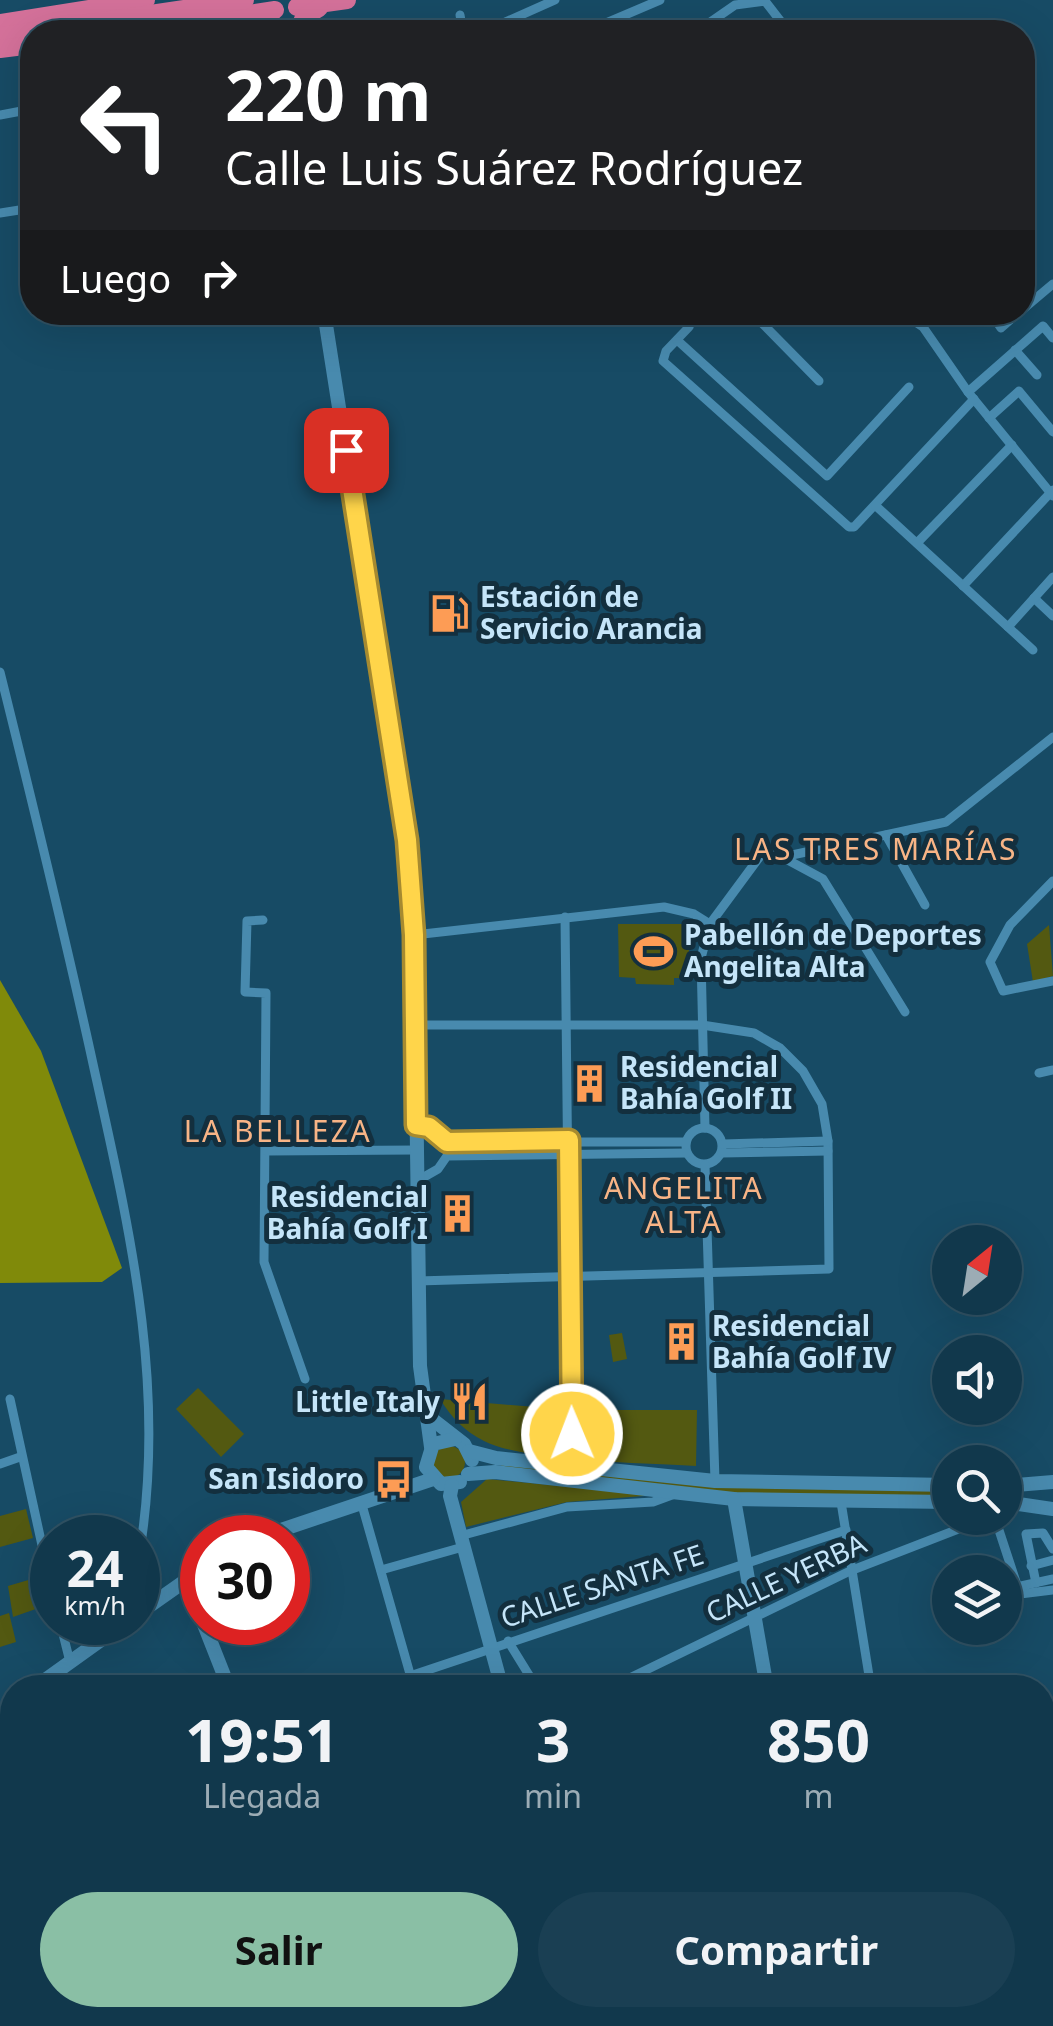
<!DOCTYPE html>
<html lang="es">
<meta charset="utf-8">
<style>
:root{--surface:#11384c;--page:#1a3f53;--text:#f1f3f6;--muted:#9cacb5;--line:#305264;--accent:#8abfa5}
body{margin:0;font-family:"Noto Sans",sans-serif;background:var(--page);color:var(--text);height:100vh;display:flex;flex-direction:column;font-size:38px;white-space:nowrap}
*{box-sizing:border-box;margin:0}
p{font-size:32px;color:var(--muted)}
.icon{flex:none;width:55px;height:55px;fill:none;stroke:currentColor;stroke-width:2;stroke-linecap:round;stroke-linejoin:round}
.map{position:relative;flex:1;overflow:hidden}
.drawer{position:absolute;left:0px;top:1675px;width:1055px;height:352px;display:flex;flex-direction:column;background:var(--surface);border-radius:40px 40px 0 0;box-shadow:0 10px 40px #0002,0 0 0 2px var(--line)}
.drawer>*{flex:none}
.hud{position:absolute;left:20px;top:20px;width:1015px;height:305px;border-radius:40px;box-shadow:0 10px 40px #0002,0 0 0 2px var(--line);background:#202124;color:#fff;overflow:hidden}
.needle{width:65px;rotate:30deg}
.controls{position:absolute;left:932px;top:1225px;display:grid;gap:20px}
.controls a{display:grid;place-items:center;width:90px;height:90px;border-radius:50%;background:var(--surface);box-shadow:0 10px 40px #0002,0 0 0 2px var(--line);font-size:50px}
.speed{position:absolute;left:30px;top:1515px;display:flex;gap:20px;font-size:50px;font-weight:700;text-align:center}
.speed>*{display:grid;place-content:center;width:130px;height:130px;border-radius:50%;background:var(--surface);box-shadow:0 10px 40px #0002,0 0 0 2px var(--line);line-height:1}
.speed small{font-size:25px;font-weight:400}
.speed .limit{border:15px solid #d22;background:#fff;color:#111}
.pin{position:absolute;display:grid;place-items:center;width:85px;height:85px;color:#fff;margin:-42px;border-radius:20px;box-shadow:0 5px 15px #0006}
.me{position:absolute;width:110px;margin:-55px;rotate:359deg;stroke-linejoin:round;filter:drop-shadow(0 0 8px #0008)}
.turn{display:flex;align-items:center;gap:35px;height:210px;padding:0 40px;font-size:45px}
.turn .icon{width:130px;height:130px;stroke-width:2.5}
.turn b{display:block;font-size:70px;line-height:85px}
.then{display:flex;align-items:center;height:95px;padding:0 40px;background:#0003;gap:20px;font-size:38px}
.eta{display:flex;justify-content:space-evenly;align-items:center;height:170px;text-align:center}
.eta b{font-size:60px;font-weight:700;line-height:70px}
.cta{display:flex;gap:20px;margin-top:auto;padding:20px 40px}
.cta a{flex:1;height:115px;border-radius:60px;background:var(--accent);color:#111;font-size:40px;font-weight:700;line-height:115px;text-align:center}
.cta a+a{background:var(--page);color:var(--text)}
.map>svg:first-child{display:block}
.green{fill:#535911}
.forest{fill:#808a0a}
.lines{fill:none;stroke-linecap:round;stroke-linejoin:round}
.street{stroke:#488aae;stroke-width:9}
.secondary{stroke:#488aae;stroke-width:14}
.highway{stroke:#d4719a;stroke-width:18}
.route-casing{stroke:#a68a30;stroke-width:25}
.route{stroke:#ffd54a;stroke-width:18}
.labels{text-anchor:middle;stroke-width:10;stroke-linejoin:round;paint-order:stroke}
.poi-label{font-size:28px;font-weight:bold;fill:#c5e5f9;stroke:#132f3e;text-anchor:start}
.street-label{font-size:28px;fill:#c5e5f9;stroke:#132f3e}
.neighbourhood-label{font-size:30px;letter-spacing:2.5px;fill:#f8b486;stroke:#132f3e}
</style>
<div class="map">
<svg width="1053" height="2026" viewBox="0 0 1053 2026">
<rect width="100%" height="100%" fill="#174b65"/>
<g class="green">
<polygon points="618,924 689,924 689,978 674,978 674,985 636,984 635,978 619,977"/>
<polygon points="1049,925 1053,976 1033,982 1027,944"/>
<polygon points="622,1333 627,1359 613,1362 609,1335"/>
<polygon points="198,1388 244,1434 221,1457 176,1409"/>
<path d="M 440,1399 L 571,1410 L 697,1410 L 696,1466 C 646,1463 525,1462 484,1441 C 464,1431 451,1417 440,1399 Z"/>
<circle cx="449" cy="1462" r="16"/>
<polygon points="502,1461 950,1489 950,1497 732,1493 501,1468"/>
<polygon points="487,1479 656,1495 567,1502 466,1527 461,1502"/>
<polygon points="26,1509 33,1538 0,1547 0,1516"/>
<polygon points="42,1576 50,1604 13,1617 8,1586"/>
<polygon points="9,1613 16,1642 0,1647 0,1616"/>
</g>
<polygon class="forest" points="0,980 41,1051 122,1268 102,1282 0,1283"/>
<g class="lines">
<g class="street">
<polyline points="460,15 463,32"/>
<polyline points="483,32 555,0"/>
<polyline points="585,32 660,0"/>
<polyline points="696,32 735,5 765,1 789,32"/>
<polyline points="0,115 32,109"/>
<polyline points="0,213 32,208"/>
<polyline points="1022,310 1053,284"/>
<polyline points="751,312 819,381"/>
<polyline points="901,312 923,327 968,392 1053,496"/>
<polyline points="990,312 1001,328 1019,312"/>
<polyline points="683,320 689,327 666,351 663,361 849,527 854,527 974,399"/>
<polyline points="677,340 827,476 909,387"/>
<polyline points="1015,350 1037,375"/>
<polyline points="968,392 1043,326 1053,338"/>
<polyline points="989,418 1019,391 1053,432"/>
<polyline points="876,506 1033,650"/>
<polyline points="917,543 1012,445"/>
<polyline points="963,586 1053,490"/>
<polyline points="1034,598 1053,616"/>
<polyline points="1008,627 1053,577"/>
<path d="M 0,672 C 33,805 66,939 95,1073 C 131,1235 168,1395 138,1562"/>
<polyline points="886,835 925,905"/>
<polyline points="784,858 823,879 905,1012"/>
<polyline points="1053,881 1010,925 990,962 1003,991 1053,981"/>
<polyline points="565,917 571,1465"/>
<polyline points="263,920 247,921 245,992 266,993 264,1262 305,1379"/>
<polyline points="414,935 664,907 694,914 710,924"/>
<polyline points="415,1025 702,1025 754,1033 780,1048 803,1071 822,1104 828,1141 829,1269 418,1281"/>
<polyline points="1039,1073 1053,1070"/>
<polyline points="416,1125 439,1132 447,1142 686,1142"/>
<circle cx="704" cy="1146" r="18"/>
<polyline points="705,1128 701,958 710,924 761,855 792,855 946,822 1053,737"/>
<polyline points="723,1144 828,1141"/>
<polyline points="267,1151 416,1150"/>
<polyline points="722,1153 828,1151"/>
<polyline points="705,1165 715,1481"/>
<polyline points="417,1181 438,1169 447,1156 687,1153"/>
<polyline points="10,1399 52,1591"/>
<polyline points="0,1464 20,1457"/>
<polyline points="841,1502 871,1688"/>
<polyline points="362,1505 414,1688"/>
<polyline points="995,1518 1020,1594 1053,1590"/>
<polyline points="460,1536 567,1507 653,1502 672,1495"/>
<polyline points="1031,1566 1053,1560"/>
<polyline points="381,1570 463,1547"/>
<polyline points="1036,1583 1026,1534 1043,1533 1053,1549"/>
<polyline points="1018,1591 1021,1586 1053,1579"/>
<polyline points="138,1592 160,1597"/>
<polyline points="60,1622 70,1662"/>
<polyline points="508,1641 537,1688"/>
<polyline points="374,1688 846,1530"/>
<polyline points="609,1688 850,1571 987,1518"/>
<polyline points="1042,1717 1053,1715"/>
<polyline points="0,1788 12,1786"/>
<polyline points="1042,1890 1053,1887"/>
<polyline points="353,2015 358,2026"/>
<polyline points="432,2015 439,2026"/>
<polyline points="511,2015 514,2026"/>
<polyline points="593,2022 615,2015"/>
<polyline points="820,2025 850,2015"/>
</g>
<g class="secondary">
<polyline points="324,312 407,840 414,935 420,1366 431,1447"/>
<polyline points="428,1416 464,1444 472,1460"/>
<polyline points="455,1439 433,1444 426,1467 441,1484 460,1482"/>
<polyline points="469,1451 496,1458 715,1481 950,1485"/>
<polyline points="468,1474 495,1472 734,1499 950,1502"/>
<polyline points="452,1485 450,1496 502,1688"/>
<polyline points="1005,1486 1053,1482"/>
<polyline points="734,1499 767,1688"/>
<polyline points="1005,1502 1053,1509"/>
<polyline points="257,1538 433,1479"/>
<polyline points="186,1580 202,1621"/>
<polyline points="138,1614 202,1569"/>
<polyline points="203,1622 229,1688"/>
<polyline points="34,1688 126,1622"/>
<polyline points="0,1723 12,1781"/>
<polyline points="0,1725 12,1707"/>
<polyline points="0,1805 12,1800"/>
<polyline points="1042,1941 1053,1898"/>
<polyline points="73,2015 76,2026"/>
<polyline points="199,2015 203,2026"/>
<polyline points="592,2015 594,2026"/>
<polyline points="820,2015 822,2026"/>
<polyline points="268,2026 295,2015"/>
<polyline points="1023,2026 1025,2015"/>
</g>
<g class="highway">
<polyline points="297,7 347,0"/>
<polyline points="253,19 270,23 278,32"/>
<polyline points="0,23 146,0"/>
<polyline points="131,32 275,10"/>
<polyline points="298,32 304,17 319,8"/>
<polyline points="0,36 245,0"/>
<polyline points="0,49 32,45"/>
</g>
</g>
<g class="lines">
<defs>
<polyline id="route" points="346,450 407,840 414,935 416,1125 429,1127 447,1142 569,1140 572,1434"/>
</defs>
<use href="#route" class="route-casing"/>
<use href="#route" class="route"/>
</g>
<defs>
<symbol id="fuel-bare" viewBox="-9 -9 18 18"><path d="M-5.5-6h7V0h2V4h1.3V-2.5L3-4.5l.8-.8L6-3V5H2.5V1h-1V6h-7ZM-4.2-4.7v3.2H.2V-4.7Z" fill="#fd9c55" stroke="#132f3e" stroke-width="2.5" paint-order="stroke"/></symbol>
<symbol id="stadium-bare" viewBox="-9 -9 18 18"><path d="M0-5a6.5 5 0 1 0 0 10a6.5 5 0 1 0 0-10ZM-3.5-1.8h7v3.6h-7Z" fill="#fd9c55" stroke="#132f3e" stroke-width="2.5" paint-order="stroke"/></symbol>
<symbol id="building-bare" viewBox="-9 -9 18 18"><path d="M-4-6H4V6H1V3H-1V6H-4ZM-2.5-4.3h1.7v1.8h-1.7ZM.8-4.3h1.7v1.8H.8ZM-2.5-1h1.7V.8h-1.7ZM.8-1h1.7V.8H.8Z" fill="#fd9c55" stroke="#132f3e" stroke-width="2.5" paint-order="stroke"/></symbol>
<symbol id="restaurant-bare" viewBox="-9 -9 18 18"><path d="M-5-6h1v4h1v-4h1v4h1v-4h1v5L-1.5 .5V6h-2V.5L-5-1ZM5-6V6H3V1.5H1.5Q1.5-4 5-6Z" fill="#fd9c55" stroke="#132f3e" stroke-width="2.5" paint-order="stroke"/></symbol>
<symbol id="bus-bare" viewBox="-9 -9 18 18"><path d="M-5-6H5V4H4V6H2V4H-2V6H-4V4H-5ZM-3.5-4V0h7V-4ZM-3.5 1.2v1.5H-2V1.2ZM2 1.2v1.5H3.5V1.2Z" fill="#fd9c55" stroke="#132f3e" stroke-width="2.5" paint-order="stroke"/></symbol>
</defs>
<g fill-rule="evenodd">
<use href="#fuel-bare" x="422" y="586" width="55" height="55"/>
<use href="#stadium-bare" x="626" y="924" width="55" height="55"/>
<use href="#building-bare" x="562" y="1056" width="55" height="55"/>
<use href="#building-bare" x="430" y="1186" width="55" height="55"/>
<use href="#building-bare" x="654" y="1314" width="55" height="55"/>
<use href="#restaurant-bare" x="442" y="1374" width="55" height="55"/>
<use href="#bus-bare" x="366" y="1452" width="55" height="55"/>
</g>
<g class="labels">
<g class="poi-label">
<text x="480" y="607">Estación de<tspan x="480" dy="32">Servicio Arancia</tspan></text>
<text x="684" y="945">Pabellón de Deportes<tspan x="684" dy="32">Angelita Alta</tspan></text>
<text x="620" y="1077">Residencial<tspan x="620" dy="32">Bahía Golf II</tspan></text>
<text x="428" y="1207" text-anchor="end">Residencial<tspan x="428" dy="32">Bahía Golf I</tspan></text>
<text x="712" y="1336">Residencial<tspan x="712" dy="32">Bahía Golf IV</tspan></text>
<text x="440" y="1412" text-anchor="end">Little Italy</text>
<text x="364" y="1489" text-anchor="end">San Isidoro</text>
</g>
<g class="street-label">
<text transform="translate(786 1578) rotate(-25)" y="10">CALLE YERBA</text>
<text transform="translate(602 1586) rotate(-18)" y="10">CALLE SANTA FE</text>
</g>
<g class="neighbourhood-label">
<text x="876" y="860">LAS TRES MARÍAS</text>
<text x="278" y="1142">LA BELLEZA</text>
<text x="684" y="1199">ANGELITA<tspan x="684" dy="34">ALTA</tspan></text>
</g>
</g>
</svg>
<div class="controls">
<a><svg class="needle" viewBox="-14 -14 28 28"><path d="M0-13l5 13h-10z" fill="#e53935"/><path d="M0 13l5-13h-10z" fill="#9cacb5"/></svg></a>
<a><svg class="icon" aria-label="sound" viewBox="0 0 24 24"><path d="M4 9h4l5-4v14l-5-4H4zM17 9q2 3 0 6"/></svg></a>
<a><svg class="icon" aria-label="search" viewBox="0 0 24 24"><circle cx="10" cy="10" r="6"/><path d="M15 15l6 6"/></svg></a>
<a><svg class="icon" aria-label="layers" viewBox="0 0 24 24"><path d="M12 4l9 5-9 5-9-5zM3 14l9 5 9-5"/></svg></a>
</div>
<div class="speed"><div>24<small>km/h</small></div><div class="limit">30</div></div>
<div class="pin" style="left:346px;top:450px;background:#d93025"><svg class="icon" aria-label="arrive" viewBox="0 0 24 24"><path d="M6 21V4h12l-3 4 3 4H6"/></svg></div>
<svg class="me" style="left:572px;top:1434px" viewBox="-20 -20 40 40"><circle r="17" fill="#ffd54a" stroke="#fff" stroke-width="3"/><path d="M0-11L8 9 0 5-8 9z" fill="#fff"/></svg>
<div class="hud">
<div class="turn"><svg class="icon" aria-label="left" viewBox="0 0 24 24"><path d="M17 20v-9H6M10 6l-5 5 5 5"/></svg><div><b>220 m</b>Calle Luis Suárez Rodríguez</div></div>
<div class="then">Luego<svg class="icon" aria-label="right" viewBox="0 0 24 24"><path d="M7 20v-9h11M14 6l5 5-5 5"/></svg></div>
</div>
<section class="drawer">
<div class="eta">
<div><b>19:51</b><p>Llegada</p></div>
<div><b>3</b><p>min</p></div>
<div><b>850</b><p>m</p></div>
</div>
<div class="cta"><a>Salir</a><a>Compartir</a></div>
</section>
</div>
